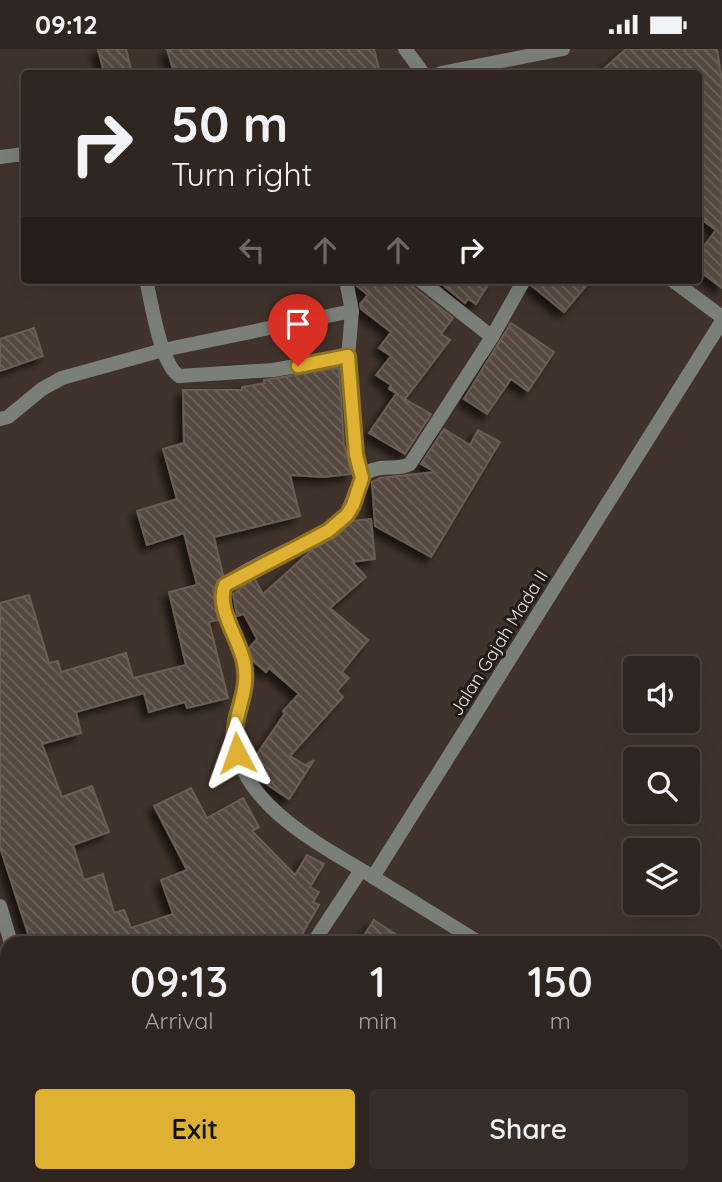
<!DOCTYPE html>
<style>
:root{--surface:#302620;--page:#382e29;--text:#f1f3f6;--muted:#a8a5a5;--line:#4b433e;--accent:#deb133}
body{margin:0;font-family:Quicksand,sans-serif;background:var(--page);color:var(--text);height:100vh;display:flex;flex-direction:column;font-size:26px;white-space:nowrap}
*{box-sizing:border-box;margin:0}
p{font-size:23px;color:var(--muted)}
.icon{flex:none;width:38px;height:38px;fill:none;stroke:currentColor;stroke-width:2;stroke-linecap:round;stroke-linejoin:round}
.map{position:relative;flex:1;overflow:hidden}
.panel{position:absolute;left:0px;top:887px;width:723px;height:247px;display:flex;flex-direction:column;background:var(--surface);border-radius:21px 21px 0 0;box-shadow:0 7px 28px #0002,0 0 0 2px var(--line)}
.panel>*{flex:none}
.top-card{position:absolute;left:21px;top:21px;width:681px;height:214px;border-radius:7px;box-shadow:0 7px 28px #0002,0 0 0 2px var(--line);background:#302620;color:var(--text);overflow:hidden}
.tools{position:absolute;left:623px;top:607px;display:grid;gap:14px}
.tools a{display:grid;place-items:center;width:77px;height:77px;border-radius:7px;background:var(--surface);box-shadow:0 7px 28px #0002,0 0 0 2px var(--line);font-size:35px}
.pin{position:absolute;display:grid;place-items:center;width:60px;height:60px;color:#fff;margin:-72px -30px;border-radius:50% 50% 50% 0;rotate:-45deg;box-shadow:0 0 7px #0007}
.pin .icon{rotate:45deg}
.me{position:absolute;width:77px;margin:-38px;rotate:356deg;stroke-linejoin:round;filter:drop-shadow(0 0 5px #0008)}
.turn{display:flex;align-items:center;gap:24px;height:147px;padding:0 35px;font-size:32px}
.turn .icon{width:91px;height:91px;stroke-width:2.5}
.turn b{display:block;font-size:49px;line-height:60px}
.lanes{display:flex;align-items:center;height:66px;padding:0 35px;background:#0003;justify-content:center;gap:35px;direction:ltr}
.lanes .off{opacity:.35}
.eta{display:flex;justify-content:space-evenly;align-items:center;height:119px;text-align:center}
.eta b{font-size:42px;font-weight:600;line-height:49px}
.action{display:flex;gap:14px;margin-top:auto;padding:14px 35px}
.action a{flex:1;height:80px;border-radius:7px;background:var(--accent);color:#111;font-size:28px;font-weight:600;line-height:80px;text-align:center}
.action a+a{background:var(--page);color:var(--text)}
.status{display:flex;justify-content:space-between;align-items:center;height:49px;padding:0 35px;background:var(--surface);direction:ltr}
.status svg{height:19px;fill:currentColor}
.map>svg:first-child{display:block}
.building{fill:url(#building-back-hatch);stroke:#6b5d53;stroke-width:2;filter:url(#shadow)}
.lines{fill:none;stroke-linecap:round;stroke-linejoin:round}
.lane{stroke:#7b7f79;stroke-width:10}
.street{stroke:#7b7f79;stroke-width:14}
.route-casing{stroke:#907321;stroke-width:18}
.route{stroke:#deb133;stroke-width:12}
.labels{text-anchor:middle;stroke-width:6;stroke-linejoin:round;paint-order:stroke}
.street-label{font-size:18px;fill:#ede5df;stroke:#221c19}
</style>
<div class="status"><b>09:12</b><svg viewBox="0 0 49 12"><path d="M0 12V9h3v3zM5 12V6h3v6zM10 12V3h3v9zM15 12V0h3v12zM26 1h20v11H26zM47 4h2v5h-2z"/></svg></div>
<div class="map">
<svg width="722" height="1133" viewBox="0 0 722 1133">
<defs>
<pattern id="building-back-hatch" width="6" height="6" patternUnits="userSpaceOnUse" patternTransform="scale(1.75)"><rect width="6" height="6" fill="#574940"/><path d="M-1 5l2 2M0 0l6 6M5-1l2 2" fill="none" stroke="#6f635b"/></pattern>
<filter id="shadow"><feDropShadow dx="-6" dy="6" stdDeviation="3.5" flood-color="#0009"/></filter>
</defs>
<rect width="100%" height="100%" fill="#40332b"/>
<g class="building">
<polygon points="98,0 126,0 132,24 104,24"/>
<polygon points="167,0 374,0 380,24 174,24"/>
<polygon points="626,0 717,0 722,32 722,239 698,221 698,205 716,181 698,168 698,24 599,24"/>
<polygon points="356,231 404,231 453,269 441,285 450,291 405,350 389,340 391,336 376,326 391,307 379,299 391,283 361,260 360,255 368,246 357,237"/>
<polygon points="437,231 491,231 476,255 468,250 465,254"/>
<polygon points="534,231 591,231 564,263 532,237"/>
<polygon points="511,274 554,303 528,342 511,330 487,365 464,350"/>
<polygon points="34,279 43,307 0,322 0,290"/>
<polygon points="339,319 344,395 351,425 324,428 290,426 300,467 214,488 223,526 213,541 218,571 209,573 228,649 187,659 185,653 149,663 144,644 76,663 81,684 42,695 62,748 92,737 109,783 73,796 84,831 103,825 114,864 124,861 131,879 173,865 161,831 187,821 154,757 191,739 207,769 243,749 259,778 252,782 295,826 307,806 324,815 310,838 319,843 313,853 319,856 297,894 31,894 0,798 0,554 29,546 49,614 58,612 61,623 126,604 133,629 186,616 169,543 197,536 184,484 147,496 137,462 177,450 163,400 184,394 183,341 242,341 242,338 265,334 264,331"/>
<polygon points="396,345 431,365 405,405 369,384"/>
<polygon points="444,380 470,396 478,381 500,393 431,508 375,477 372,433 380,429 435,423 421,415"/>
<polygon points="371,470 375,510 352,513 366,528 330,559 368,591 342,623 349,629 337,642 343,648 290,707 305,716 314,711 289,750 268,736 273,733 254,720 251,714 285,664 283,662 299,645 269,619 266,623 253,612 249,599 257,590 244,565 237,567 233,545 254,529 263,545 314,499 336,488 352,472"/>
<polygon points="374,871 409,894 359,894"/>
</g>
<g class="lines">
<polyline class="lane" points="716,940 722,931"/>
<g class="street">
<polyline points="405,0 423,24"/>
<polyline points="441,24 563,0"/>
<polyline points="0,108 24,105"/>
<path d="M 146,231 C 152,255 160,314 179,327 L 273,321 L 348,308 L 354,394 L 362,429"/>
<polyline points="346,231 352,262 348,308"/>
<polyline points="420,231 492,288"/>
<polyline points="672,231 722,268"/>
<polyline points="0,370 8,368 42,340 62,329 163,301 352,262"/>
<path d="M 373,828 C 321,796 243,758 233,690 C 230,665 248,643 244,618 C 241,592 220,567 223,541 C 232,522 308,494 330,480 C 358,463 350,435 368,423 C 381,415 397,422 410,415 L 492,288 L 524,231"/>
<polyline points="0,857 11,894"/>
<polyline points="313,894 361,821"/>
<polyline points="480,894 373,828 722,272"/>
<polyline points="716,1034 722,1038"/>
<polyline points="0,1050 7,1049"/>
<polyline points="84,1127 86,1133"/>
<polyline points="373,1127 379,1133"/>
<polyline points="333,1133 341,1127"/>
</g>
</g>
<g class="lines">
<defs>
<path id="route" d="M 237,704 C 228,670 251,647 244,614 C 240,591 215,559 225,536 L 328,482 L 347,466 L 353,456 L 362,429 L 356,406 L 348,307 L 298,317"/>
</defs>
<use href="#route" class="route-casing"/>
<use href="#route" class="route"/>
</g>
<g class="labels">
<g class="street-label">
<text transform="translate(499 594) rotate(-58)" y="6">Jalan Gajah Mada II</text>
</g>
</g>
</svg>
<div class="tools">
<a><svg class="icon" aria-label="sound" viewBox="0 0 24 24"><path d="M4 9h4l5-4v14l-5-4H4zM17 9q2 3 0 6"/></svg></a>
<a><svg class="icon" aria-label="search" viewBox="0 0 24 24"><circle cx="10" cy="10" r="6"/><path d="M15 15l6 6"/></svg></a>
<a><svg class="icon" aria-label="layers" viewBox="0 0 24 24"><path d="M12 4l9 5-9 5-9-5zM3 14l9 5 9-5"/></svg></a>
</div>
<div class="pin" style="left:298px;top:317px;background:#d93025"><svg class="icon" aria-label="arrive" viewBox="0 0 24 24"><path d="M6 21V4h12l-3 4 3 4H6"/></svg></div>
<svg class="me" style="left:237px;top:704px" viewBox="-20 -20 40 40"><path d="M0-17L14 15 0 8-14 15z" fill="#deb133" stroke="#fff" stroke-width="4"/></svg>
<div class="top-card">
<div class="turn"><svg class="icon" aria-label="right" viewBox="0 0 24 24"><path d="M7 20v-9h11M14 6l5 5-5 5"/></svg><div><b>50 m</b>Turn right</div></div>
<div class="lanes"><svg class="icon off" aria-label="left" viewBox="0 0 24 24"><path d="M17 20v-9H6M10 6l-5 5 5 5"/></svg><svg class="icon off" aria-label="ahead" viewBox="0 0 24 24"><path d="M12 20V5M6 11l6-6 6 6"/></svg><svg class="icon off" aria-label="ahead" viewBox="0 0 24 24"><path d="M12 20V5M6 11l6-6 6 6"/></svg><svg class="icon" aria-label="right" viewBox="0 0 24 24"><path d="M7 20v-9h11M14 6l5 5-5 5"/></svg></div>
</div>
<section class="panel">
<div class="eta">
<div><b>09:13</b><p>Arrival</p></div>
<div><b>1</b><p>min</p></div>
<div><b>150</b><p>m</p></div>
</div>
<div class="action"><a>Exit</a><a>Share</a></div>
</section>
</div>
